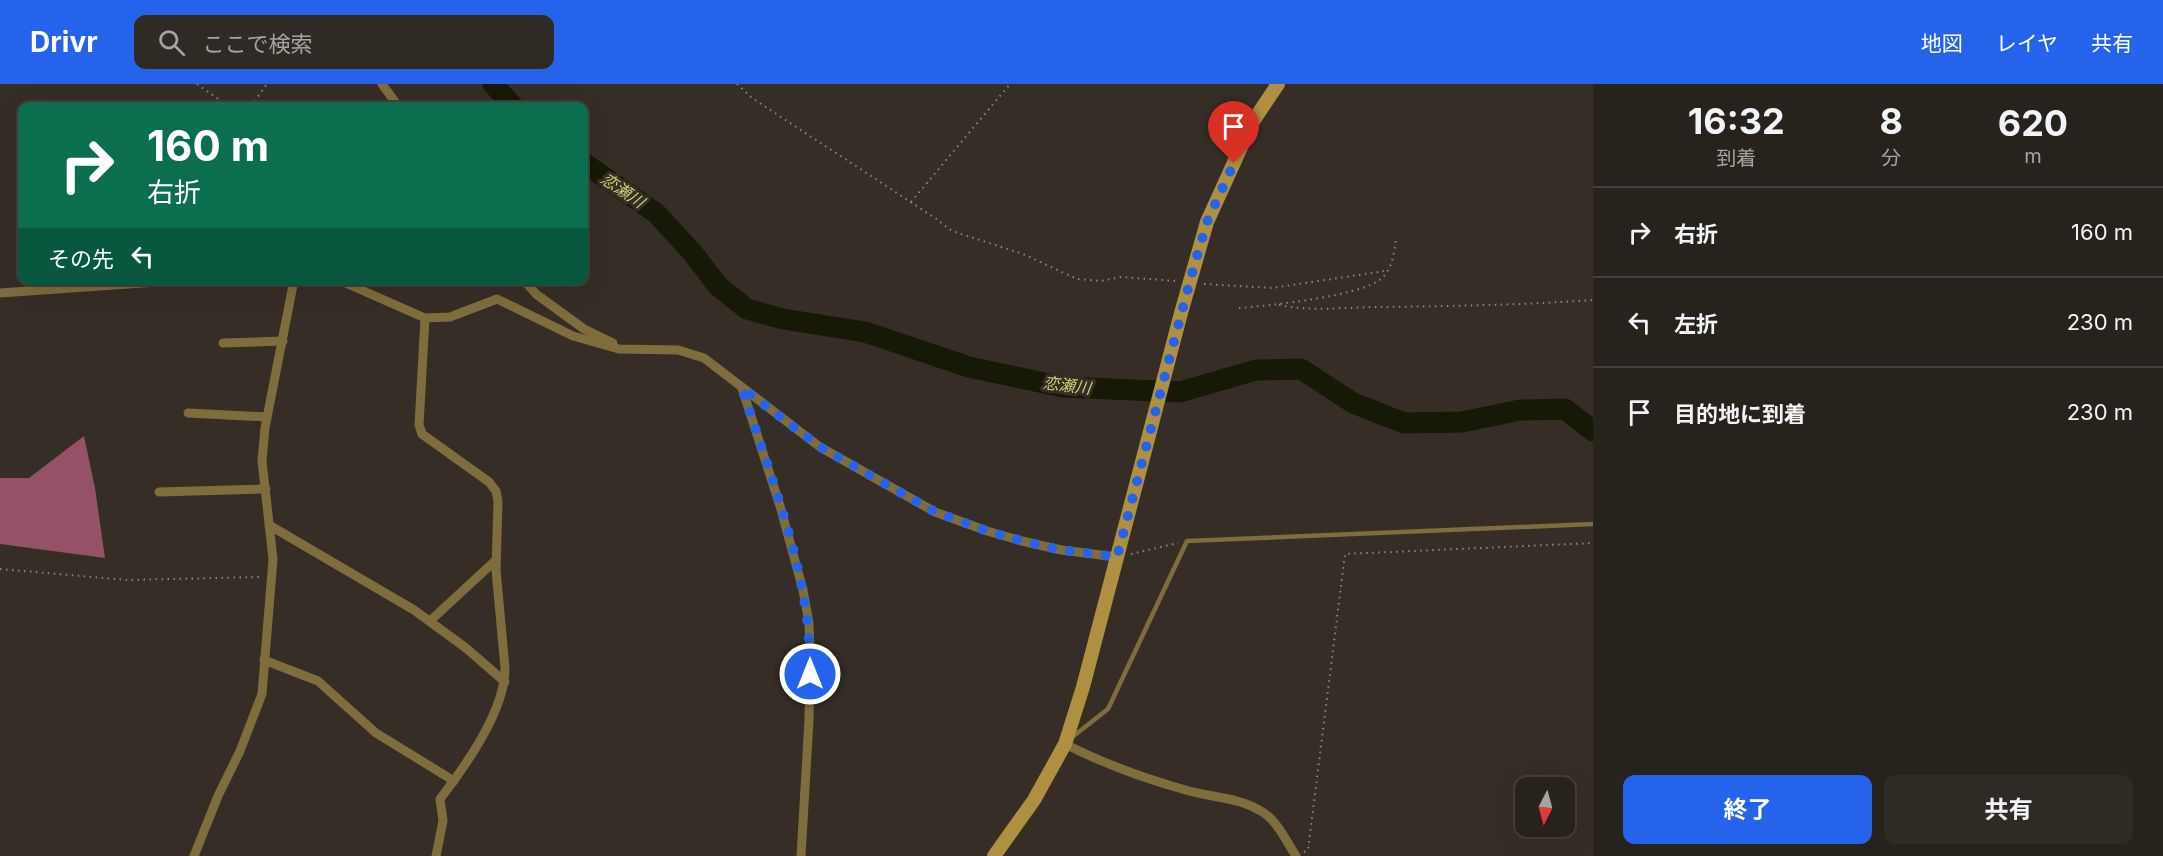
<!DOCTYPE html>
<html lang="ja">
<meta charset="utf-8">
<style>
:root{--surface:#28221c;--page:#302a25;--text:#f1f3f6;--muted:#a5a4a3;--line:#443f3b;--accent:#2563eb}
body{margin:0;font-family:Inter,"Noto Sans JP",sans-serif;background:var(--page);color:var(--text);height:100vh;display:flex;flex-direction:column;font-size:22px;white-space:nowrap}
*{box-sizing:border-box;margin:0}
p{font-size:20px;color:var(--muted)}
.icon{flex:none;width:33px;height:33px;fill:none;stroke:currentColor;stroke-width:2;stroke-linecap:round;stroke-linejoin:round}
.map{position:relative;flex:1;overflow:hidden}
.details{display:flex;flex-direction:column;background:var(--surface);width:570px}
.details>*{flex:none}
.hud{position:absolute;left:18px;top:18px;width:570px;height:183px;border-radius:12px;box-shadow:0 6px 24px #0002,0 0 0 2px var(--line);background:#0b6e4f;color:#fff;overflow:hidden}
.needle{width:39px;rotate:186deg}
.controls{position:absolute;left:1515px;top:693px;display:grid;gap:12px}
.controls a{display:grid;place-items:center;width:60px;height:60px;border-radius:12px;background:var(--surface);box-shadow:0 6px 24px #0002,0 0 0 2px var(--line);font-size:30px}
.pin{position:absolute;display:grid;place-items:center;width:51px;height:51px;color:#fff;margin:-62px -26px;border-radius:50% 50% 50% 0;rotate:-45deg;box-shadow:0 0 6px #0007}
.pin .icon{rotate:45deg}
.me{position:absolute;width:66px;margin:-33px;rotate:0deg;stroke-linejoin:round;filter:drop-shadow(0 0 4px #0008)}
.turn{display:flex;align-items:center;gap:21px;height:126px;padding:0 30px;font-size:27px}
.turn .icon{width:78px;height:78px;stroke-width:2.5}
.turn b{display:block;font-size:42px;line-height:51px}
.then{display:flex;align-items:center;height:57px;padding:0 30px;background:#0003;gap:12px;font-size:22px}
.eta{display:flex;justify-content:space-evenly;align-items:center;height:102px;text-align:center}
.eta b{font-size:36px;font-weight:700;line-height:42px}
.cta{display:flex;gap:12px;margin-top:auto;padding:12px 30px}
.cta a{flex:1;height:69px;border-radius:12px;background:var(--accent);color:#fff;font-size:24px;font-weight:700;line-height:69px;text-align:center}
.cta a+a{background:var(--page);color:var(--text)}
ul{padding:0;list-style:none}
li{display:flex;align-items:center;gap:18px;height:90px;padding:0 30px;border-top:2px solid var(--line)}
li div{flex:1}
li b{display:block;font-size:22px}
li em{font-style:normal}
header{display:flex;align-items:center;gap:36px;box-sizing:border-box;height:84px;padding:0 30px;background:var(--accent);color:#fff}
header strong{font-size:28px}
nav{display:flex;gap:33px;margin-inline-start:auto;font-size:21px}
.search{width:420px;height:54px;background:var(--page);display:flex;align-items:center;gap:15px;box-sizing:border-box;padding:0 21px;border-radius:12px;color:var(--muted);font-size:22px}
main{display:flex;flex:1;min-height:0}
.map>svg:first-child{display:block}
.forest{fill:#955165}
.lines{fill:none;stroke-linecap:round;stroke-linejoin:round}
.river{stroke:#161905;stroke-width:21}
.path{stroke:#8e8680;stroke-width:2;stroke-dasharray:1.5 4.5;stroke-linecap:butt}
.lane{stroke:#806d3e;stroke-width:4.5}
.street{stroke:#806d3e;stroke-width:9}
.secondary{stroke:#af8f40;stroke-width:14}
.route{stroke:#2563eb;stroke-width:10;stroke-dasharray:0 18}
.labels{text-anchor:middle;stroke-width:6;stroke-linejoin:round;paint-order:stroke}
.water-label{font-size:16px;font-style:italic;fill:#c7d674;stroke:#362d26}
</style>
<header>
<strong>Drivr</strong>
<div class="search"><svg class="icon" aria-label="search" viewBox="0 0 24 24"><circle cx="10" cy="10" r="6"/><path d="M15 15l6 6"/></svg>ここで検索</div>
<nav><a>地図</a><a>レイヤ</a><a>共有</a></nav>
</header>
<main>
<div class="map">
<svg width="1593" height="772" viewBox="0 0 1593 772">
<rect width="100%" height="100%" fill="#362d26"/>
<polygon class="forest" points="84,352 95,404 105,474 0,460 0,394 29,394"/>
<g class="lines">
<g class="river">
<polyline points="493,0 513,22"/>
<polyline points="584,79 656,129 692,168 718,202 747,225 783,235 865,248 969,283 1063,303 1180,308 1256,286 1301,285 1353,319 1404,339 1462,338 1520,326 1565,325 1593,347"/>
</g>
<g class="path">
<polyline points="197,0 228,22"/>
<polyline points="737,0 752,14 935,134 952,147 1023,170 1077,195 1101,197 1121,193 1176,197"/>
<polyline points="251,22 267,0"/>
<polyline points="911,118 1010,0"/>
<polyline points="1204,200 1272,204 1385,187"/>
<path d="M 1279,221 C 1312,228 1347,223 1381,223 C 1452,222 1522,221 1593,216"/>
<path d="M 1239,224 C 1266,222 1364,212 1382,194 C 1392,185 1394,169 1396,155"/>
<polyline points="1131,470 1178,459"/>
<polyline points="0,485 127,496 260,493"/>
<polyline points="1304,768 1308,766 1345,470 1593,459"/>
</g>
<polyline class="lane" points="1071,654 1108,625 1187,457 1593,440"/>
<g class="street">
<polyline points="382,0 398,22"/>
<polyline points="334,196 341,197 425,234 450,233 497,215 573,252 619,265 678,266 704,274 820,363 935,428 987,447 1022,457 1061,466 1117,473"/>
<polyline points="524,196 536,210 584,245 613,259"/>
<polyline points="0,209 185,196"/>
<path d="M 425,234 L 419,341 L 422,350 L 489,398 L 496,407 L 498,417 L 496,486 L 505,584 C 505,627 466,681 440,715 L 443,737 L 436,772"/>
<polyline points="223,259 283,257"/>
<polyline points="742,304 780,422 803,506 809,539 810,567 809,636 801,772"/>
<polyline points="188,329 267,333"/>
<polyline points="159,408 266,405"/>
<polyline points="269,441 414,526 466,564 505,598"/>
<polyline points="430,537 496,476"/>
<polyline points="264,576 318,597 376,649 454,697"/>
<path d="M 1065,660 C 1104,680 1146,695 1189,707 C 1212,713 1238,714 1259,726 C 1276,734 1286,757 1296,772"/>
<polyline points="194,772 218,712 240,667 262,610 273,475 262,377 265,344 293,201 296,196"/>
</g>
<polyline class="secondary" points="994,772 1034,716 1065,660 1083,603 1181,229 1207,138 1252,39 1278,0"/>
</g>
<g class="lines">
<path class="route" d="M 810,590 C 812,493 771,395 742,304 L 820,363 L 935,428 L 987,447 L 1022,457 L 1061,466 L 1117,473 L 1191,193 L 1207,138 L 1234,79"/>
</g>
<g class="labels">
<g class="water-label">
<text transform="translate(623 106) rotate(34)" y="6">恋瀬川</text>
<text transform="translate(1067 301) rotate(7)" y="6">恋瀬川</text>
</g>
</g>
</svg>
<div class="controls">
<a><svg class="needle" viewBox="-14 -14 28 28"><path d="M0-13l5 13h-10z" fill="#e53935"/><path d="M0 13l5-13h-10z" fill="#a5a4a3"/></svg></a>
</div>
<div class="pin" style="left:1234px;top:79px;background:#d93025"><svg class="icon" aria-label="arrive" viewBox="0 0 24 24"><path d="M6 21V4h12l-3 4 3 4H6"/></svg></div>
<svg class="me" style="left:810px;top:590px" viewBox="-20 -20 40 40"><circle r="17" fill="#2563eb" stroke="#fff" stroke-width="3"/><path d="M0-11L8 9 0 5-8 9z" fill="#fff"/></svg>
<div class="hud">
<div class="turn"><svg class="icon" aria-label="right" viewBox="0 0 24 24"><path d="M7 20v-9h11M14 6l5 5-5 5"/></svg><div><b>160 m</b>右折</div></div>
<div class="then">その先<svg class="icon" aria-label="left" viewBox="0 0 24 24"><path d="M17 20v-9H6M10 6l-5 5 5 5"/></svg></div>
</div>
</div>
<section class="details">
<div class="eta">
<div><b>16:32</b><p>到着</p></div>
<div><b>8</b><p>分</p></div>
<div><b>620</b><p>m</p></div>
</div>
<ul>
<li><svg class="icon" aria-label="right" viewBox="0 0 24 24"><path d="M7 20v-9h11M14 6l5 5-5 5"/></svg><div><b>右折</b></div><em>160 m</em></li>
<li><svg class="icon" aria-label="left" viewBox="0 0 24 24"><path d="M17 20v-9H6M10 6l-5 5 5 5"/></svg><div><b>左折</b></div><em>230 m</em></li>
<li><svg class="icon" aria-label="arrive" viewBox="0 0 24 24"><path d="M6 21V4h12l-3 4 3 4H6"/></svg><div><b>目的地に到着</b></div><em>230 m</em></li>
</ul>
<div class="cta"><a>終了</a><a>共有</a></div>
</section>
</main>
